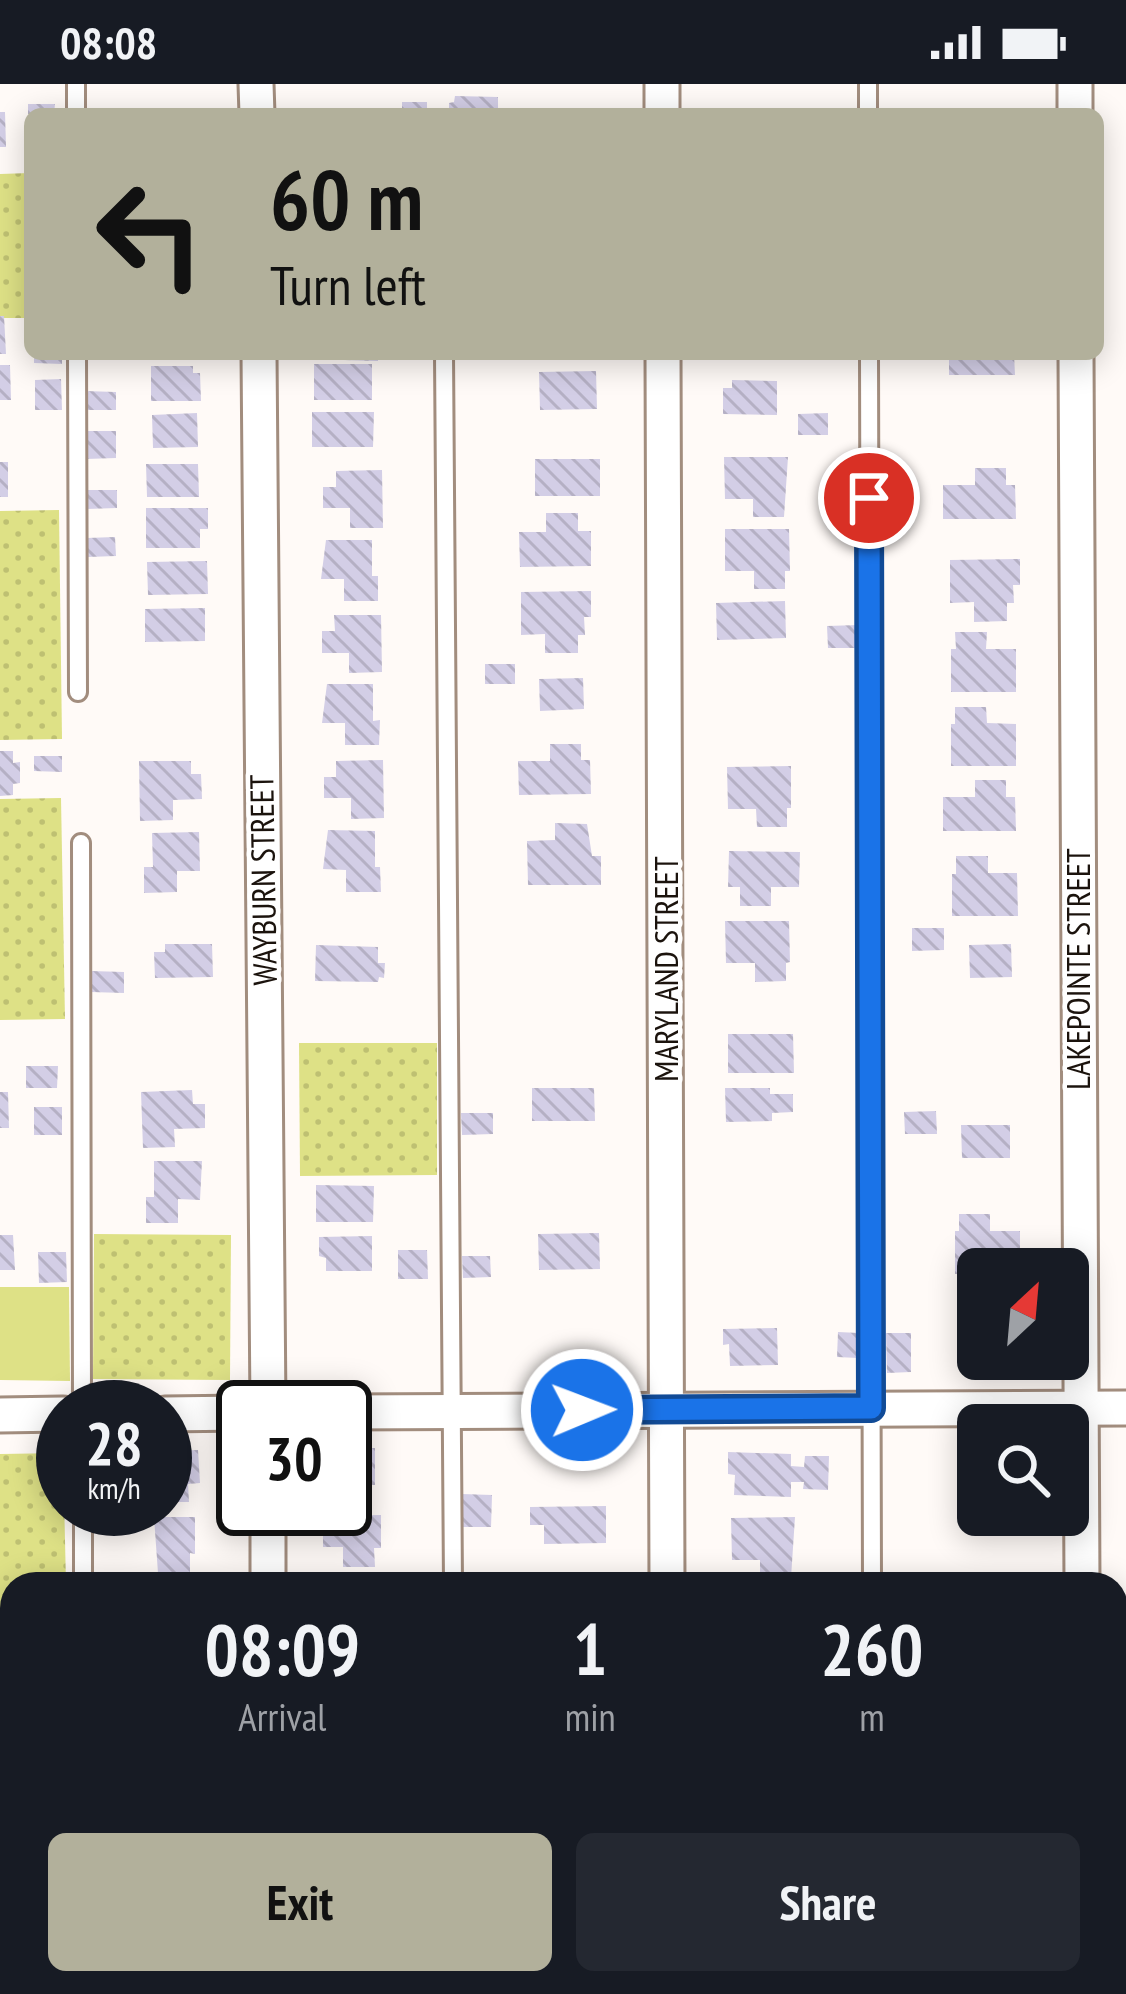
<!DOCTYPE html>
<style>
:root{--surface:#171b24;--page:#242831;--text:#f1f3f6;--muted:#9ea1a6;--accent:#b2b09b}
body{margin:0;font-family:"PT Sans Narrow",sans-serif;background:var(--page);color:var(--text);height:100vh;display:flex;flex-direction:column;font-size:45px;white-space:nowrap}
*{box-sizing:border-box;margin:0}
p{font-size:39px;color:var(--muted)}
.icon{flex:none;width:66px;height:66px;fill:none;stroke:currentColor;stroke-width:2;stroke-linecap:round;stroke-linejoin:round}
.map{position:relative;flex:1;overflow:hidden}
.details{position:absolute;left:0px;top:1488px;width:1128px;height:423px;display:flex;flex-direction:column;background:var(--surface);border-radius:36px 36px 0 0;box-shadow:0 6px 30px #0003}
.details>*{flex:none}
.guide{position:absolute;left:24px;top:24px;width:1080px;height:252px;border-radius:18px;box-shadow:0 6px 30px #0003;background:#b2b09b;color:#111;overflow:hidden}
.needle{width:78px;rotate:26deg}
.fabs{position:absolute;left:957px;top:1164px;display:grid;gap:24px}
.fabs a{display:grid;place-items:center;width:132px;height:132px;border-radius:18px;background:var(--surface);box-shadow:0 6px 30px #0003;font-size:60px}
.speed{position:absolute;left:36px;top:1296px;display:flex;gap:24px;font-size:60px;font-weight:700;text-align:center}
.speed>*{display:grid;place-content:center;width:156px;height:156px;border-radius:50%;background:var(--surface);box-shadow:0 6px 30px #0003;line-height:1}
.speed small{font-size:30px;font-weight:400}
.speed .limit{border:6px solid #111;border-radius:18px;background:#fff;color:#111}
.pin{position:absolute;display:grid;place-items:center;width:102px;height:102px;color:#fff;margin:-51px;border:6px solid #fff;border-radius:50%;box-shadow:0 3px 12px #0007}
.me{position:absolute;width:132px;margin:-66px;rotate:89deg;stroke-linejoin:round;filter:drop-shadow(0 0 9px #0008)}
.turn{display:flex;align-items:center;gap:42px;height:252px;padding:0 48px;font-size:54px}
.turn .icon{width:156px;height:156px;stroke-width:2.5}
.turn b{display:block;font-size:84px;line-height:102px}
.eta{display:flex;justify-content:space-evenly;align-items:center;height:204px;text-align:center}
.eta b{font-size:72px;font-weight:700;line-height:84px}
.cta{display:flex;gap:24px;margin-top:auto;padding:24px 48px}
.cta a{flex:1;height:138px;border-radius:18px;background:var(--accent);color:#111;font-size:48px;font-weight:700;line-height:138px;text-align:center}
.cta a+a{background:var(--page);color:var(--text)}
.status{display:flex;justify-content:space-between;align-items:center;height:84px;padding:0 60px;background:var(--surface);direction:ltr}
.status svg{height:33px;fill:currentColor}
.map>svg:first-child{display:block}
.grass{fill:url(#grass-dots)}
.green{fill:#dee186}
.building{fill:url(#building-back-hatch)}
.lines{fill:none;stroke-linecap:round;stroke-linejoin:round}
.lane-casing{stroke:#a28d7e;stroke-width:22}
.street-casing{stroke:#a28d7e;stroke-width:39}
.lane{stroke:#fff;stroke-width:16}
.street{stroke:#fff;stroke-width:33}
.route-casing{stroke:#114b97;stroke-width:30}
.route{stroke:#1a73e8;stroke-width:21}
.labels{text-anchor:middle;stroke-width:9;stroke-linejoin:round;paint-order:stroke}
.street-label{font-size:33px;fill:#1b130d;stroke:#fff}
</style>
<div class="status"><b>08:08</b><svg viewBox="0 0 49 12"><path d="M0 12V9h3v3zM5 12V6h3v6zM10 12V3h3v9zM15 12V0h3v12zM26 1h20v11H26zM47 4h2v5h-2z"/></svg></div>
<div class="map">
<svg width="1126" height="1910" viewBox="0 0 1126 1910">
<defs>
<pattern id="grass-dots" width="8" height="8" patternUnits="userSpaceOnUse" patternTransform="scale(3)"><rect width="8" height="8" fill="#dee186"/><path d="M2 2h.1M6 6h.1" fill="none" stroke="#bec072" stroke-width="1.8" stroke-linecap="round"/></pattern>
<pattern id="building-back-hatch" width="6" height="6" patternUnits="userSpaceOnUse" patternTransform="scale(3)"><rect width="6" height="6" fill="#d3cee6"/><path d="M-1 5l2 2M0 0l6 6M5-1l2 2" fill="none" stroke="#b5b0c4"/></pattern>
</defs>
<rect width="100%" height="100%" fill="#fffaf7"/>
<g class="grass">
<polygon points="30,89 30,234 0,234 0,90"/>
<polygon points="59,426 62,655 0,656 0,427"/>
<polygon points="61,714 65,935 0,936 0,715"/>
<polygon points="299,959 437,959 437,1091 300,1092"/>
<polygon points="94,1150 231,1151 230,1296 93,1295"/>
<polygon points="63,1369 66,1500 12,1500 12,1543 0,1543 0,1370"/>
<polygon points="0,1714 12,1714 12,1899 72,1899 72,1910 0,1910"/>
</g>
<polygon class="green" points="0,1203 69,1203 70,1297 0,1296"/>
<g class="building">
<polygon points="455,12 498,13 498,30 449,30 449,19 454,18"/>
<rect x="402" y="18" width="25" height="12"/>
<polygon points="28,20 55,20 54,30 28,30"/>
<rect x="156" y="26" width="40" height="4"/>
<polygon points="0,28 5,28 6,63 0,63"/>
<polygon points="0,232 4,232 6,270 0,270"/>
<polygon points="34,270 62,270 62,280 34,279"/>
<polygon points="343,270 378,270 378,277 343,276"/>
<polygon points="949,270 1014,270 1015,291 949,291"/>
<rect x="314" y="280" width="58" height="36"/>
<polygon points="0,281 10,281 11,316 0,316"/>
<polygon points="151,282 193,282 193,289 200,289 201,317 151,317"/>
<polygon points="596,287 597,325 540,326 539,288"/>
<polygon points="61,295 62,326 35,326 35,296"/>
<polygon points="732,296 777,297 777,331 723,330 723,304 732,304"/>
<polygon points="85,307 116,308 116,326 85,326"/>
<polygon points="312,328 374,328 373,363 312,363"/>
<polygon points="197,329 198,363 153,364 152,331"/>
<polygon points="828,329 828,351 798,351 798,330"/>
<polygon points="86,347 116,347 116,374 86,375"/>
<polygon points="724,373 788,373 784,433 753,433 753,415 725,415"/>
<rect x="535" y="375" width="65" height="37"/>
<rect x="0" y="378" width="8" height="35"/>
<polygon points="146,380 198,380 199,413 147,413"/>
<polygon points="975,384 1006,384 1006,401 1015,401 1016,435 943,435 943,401 975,401"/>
<polygon points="382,386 383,444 350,444 350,424 323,424 323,403 336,403 336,387"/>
<polygon points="87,406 117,406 117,424 87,425"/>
<polygon points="146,424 208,424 208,445 200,445 200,464 146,464"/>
<polygon points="546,429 578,429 578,447 591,447 591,482 520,483 519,448 546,448"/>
<polygon points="725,445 789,445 790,487 785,487 785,505 754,505 754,487 725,487"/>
<polygon points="115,453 116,472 88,473 87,454"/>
<polygon points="326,456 372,456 372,492 378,492 378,517 344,517 344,495 321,495"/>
<polygon points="1020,475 1020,501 1013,501 1014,519 1007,519 1007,537 974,538 974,518 950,519 950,476"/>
<polygon points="207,477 208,510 148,511 147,478"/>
<polygon points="591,507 591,533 584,533 585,551 578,551 578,569 545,569 545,550 521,551 521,508"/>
<polygon points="785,517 786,554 717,556 716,519"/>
<polygon points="205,524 205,557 145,558 145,525"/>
<polygon points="334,531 381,531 382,588 349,589 349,569 322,569 322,547 335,547"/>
<polygon points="858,541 858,564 828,564 827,542"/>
<polygon points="955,548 987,548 986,565 1016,565 1016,608 951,608 951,565 956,565"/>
<rect x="485" y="580" width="30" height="20"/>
<polygon points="583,594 584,625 540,627 539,595"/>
<polygon points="327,600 373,600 373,637 380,636 379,661 345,661 345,639 322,639"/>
<polygon points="955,623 986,623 987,639 1016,640 1016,682 951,682 951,640 955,640"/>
<polygon points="550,660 581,660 581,676 590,676 591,710 519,711 518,677 550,677"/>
<polygon points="0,667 13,667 13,679 20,678 20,699 13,700 13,711 0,712"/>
<polygon points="34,672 62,672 62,688 34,687"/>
<polygon points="383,676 384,734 351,735 351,714 324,714 324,693 336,693 336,677"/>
<polygon points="139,677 191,677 191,690 201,690 202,715 173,716 173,736 140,737"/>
<polygon points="791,682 791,724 787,724 787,743 757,743 756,725 728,725 727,683"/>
<polygon points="975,696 1006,696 1006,713 1015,713 1016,747 943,747 943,713 975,713"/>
<polygon points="555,739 587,740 592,772 601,772 601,801 528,801 527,757 555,756"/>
<polygon points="328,746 375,747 375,783 380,783 381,808 346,808 346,786 323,785"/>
<polygon points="199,748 200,787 177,787 177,808 144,809 144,783 153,783 152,749"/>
<polygon points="729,767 800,768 799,803 771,803 771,822 740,822 740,803 728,803"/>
<polygon points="956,772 988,772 988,789 1017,789 1018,832 952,832 952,790 956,790"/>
<polygon points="725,837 789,837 790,878 786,879 786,897 755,898 755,879 726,879"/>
<polygon points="912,844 944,844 944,866 912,867"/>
<polygon points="165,860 212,860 213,893 155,894 154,868 165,868"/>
<polygon points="1011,860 1012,893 970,894 969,861"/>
<polygon points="316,861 378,863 378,879 385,879 384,894 379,893 378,898 315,897"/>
<polygon points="91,887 124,888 124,909 91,908"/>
<polygon points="728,950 793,950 794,989 728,989"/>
<polygon points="26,982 58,982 57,1004 26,1004"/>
<polygon points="532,1004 594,1004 595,1037 532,1037"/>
<polygon points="725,1004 770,1004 770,1010 793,1010 793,1028 772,1029 772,1037 726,1038"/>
<polygon points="192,1006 193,1020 205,1020 205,1044 174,1045 175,1063 143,1064 141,1008"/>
<polygon points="0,1008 8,1008 9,1044 0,1044"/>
<rect x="34" y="1023" width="28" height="28"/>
<polygon points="936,1027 937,1050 905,1050 904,1028"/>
<polygon points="461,1029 493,1029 493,1050 462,1051"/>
<polygon points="961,1041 1010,1041 1010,1074 962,1074"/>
<polygon points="154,1077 202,1077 200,1116 178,1115 178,1139 146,1139 146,1113 154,1113"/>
<polygon points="316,1101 374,1102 373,1138 316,1138"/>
<polygon points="959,1130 990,1130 990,1147 1020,1147 1020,1185 955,1190 955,1147 959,1147"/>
<polygon points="599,1149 600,1185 539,1186 538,1150"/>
<polygon points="0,1151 13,1151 15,1186 0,1186"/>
<polygon points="372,1152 372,1187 326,1187 326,1174 319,1172 319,1153"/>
<polygon points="398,1166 427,1166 428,1195 398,1195"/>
<polygon points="38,1168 66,1168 67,1198 39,1199"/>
<polygon points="462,1172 490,1172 491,1193 463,1194"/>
<polygon points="777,1244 778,1281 730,1282 729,1260 723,1261 723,1245"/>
<polygon points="838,1248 859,1249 858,1274 837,1273"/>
<polygon points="886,1249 911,1249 911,1288 887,1289"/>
<polygon points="978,1253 978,1275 1022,1275 1022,1287 967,1289 967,1283 958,1283 957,1254"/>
<polygon points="970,1355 978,1355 978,1425 971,1425"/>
<polygon points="375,1364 375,1401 369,1401 369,1420 345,1420 345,1365"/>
<polygon points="198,1366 200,1399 188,1400 189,1418 165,1418 165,1367"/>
<polygon points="728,1368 791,1370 791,1382 804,1383 805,1372 829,1372 828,1406 803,1405 804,1398 791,1398 791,1413 734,1411 735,1391 728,1390"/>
<polygon points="462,1410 492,1411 491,1443 462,1443"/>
<polygon points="606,1422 606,1459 544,1460 544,1441 530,1441 530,1423"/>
<polygon points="381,1431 381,1464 374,1464 375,1483 343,1483 343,1463 323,1463 323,1446 332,1446 332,1432"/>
<polygon points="154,1433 195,1433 195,1470 190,1469 190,1489 158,1489"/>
<polygon points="795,1433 791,1494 760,1494 760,1476 732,1476 731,1434"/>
<polygon points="0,1553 5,1553 6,1613 0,1613"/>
<polygon points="0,1638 6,1638 7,1698 0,1698"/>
<rect x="150" y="1899" width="49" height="11"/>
<rect x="335" y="1899" width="43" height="11"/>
<polygon points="761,1899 792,1899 792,1909 761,1910"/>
<polygon points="920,1899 949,1899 949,1910 919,1910"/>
</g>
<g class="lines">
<defs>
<g id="lane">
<polyline points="76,0 76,30"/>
<polyline points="868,0 868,30"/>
<polyline points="77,270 78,608"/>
<polyline points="444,270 453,1500"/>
<polyline points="869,270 872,1500"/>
<polyline points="81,759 82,1323"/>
<polyline points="83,1425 83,1500"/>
<polyline points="86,1899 86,1910"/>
<polyline points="876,1899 876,1910"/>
<polyline points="452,1910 452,1899"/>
</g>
<g id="street">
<polyline points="256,0 257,30"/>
<polyline points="662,0 662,30"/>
<polyline points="1075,0 1075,30"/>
<polyline points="259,270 268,1323"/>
<polyline points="663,270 667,1500"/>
<polyline points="1076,270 1082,1500"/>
<polyline points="345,1328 1126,1324"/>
<polyline points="165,1330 243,1329"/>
<polyline points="0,1331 63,1330"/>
<polyline points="268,1500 268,1425"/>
<polyline points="1084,1899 1084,1910"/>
<polyline points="267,1910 267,1899"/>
<polyline points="666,1910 666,1899"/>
</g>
</defs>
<use href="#lane" class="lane-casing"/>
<use href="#street" class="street-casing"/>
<use href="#lane" class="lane"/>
<use href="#street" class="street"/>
</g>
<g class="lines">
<defs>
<polyline id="route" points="582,1326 871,1324 869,414"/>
</defs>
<use href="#route" class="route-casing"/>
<use href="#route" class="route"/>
</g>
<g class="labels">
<g class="street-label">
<text transform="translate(263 796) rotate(-91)" y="12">WAYBURN STREET</text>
<text transform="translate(666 885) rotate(-90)" y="12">MARYLAND STREET</text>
<text transform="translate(1078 885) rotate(-90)" y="12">LAKEPOINTE STREET</text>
</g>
</g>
</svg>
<div class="fabs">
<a><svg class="needle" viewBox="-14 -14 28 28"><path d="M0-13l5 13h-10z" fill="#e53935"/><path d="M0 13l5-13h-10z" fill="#9ea1a6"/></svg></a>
<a><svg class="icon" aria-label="search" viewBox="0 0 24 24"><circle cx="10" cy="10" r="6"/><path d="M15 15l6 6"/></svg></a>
</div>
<div class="speed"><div>28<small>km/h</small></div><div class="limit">30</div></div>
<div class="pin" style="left:869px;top:414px;background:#d93025"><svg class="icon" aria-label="arrive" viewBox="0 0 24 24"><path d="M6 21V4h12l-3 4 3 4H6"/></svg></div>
<svg class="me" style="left:582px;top:1326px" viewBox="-20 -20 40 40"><circle r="17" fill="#1a73e8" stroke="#fff" stroke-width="3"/><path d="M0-11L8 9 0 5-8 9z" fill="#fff"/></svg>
<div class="guide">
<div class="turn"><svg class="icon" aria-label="left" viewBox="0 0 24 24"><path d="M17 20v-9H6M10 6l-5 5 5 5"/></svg><div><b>60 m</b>Turn left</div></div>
</div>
<section class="details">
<div class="eta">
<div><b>08:09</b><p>Arrival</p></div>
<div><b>1</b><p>min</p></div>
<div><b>260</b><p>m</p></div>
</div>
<div class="cta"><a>Exit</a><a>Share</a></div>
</section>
</div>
